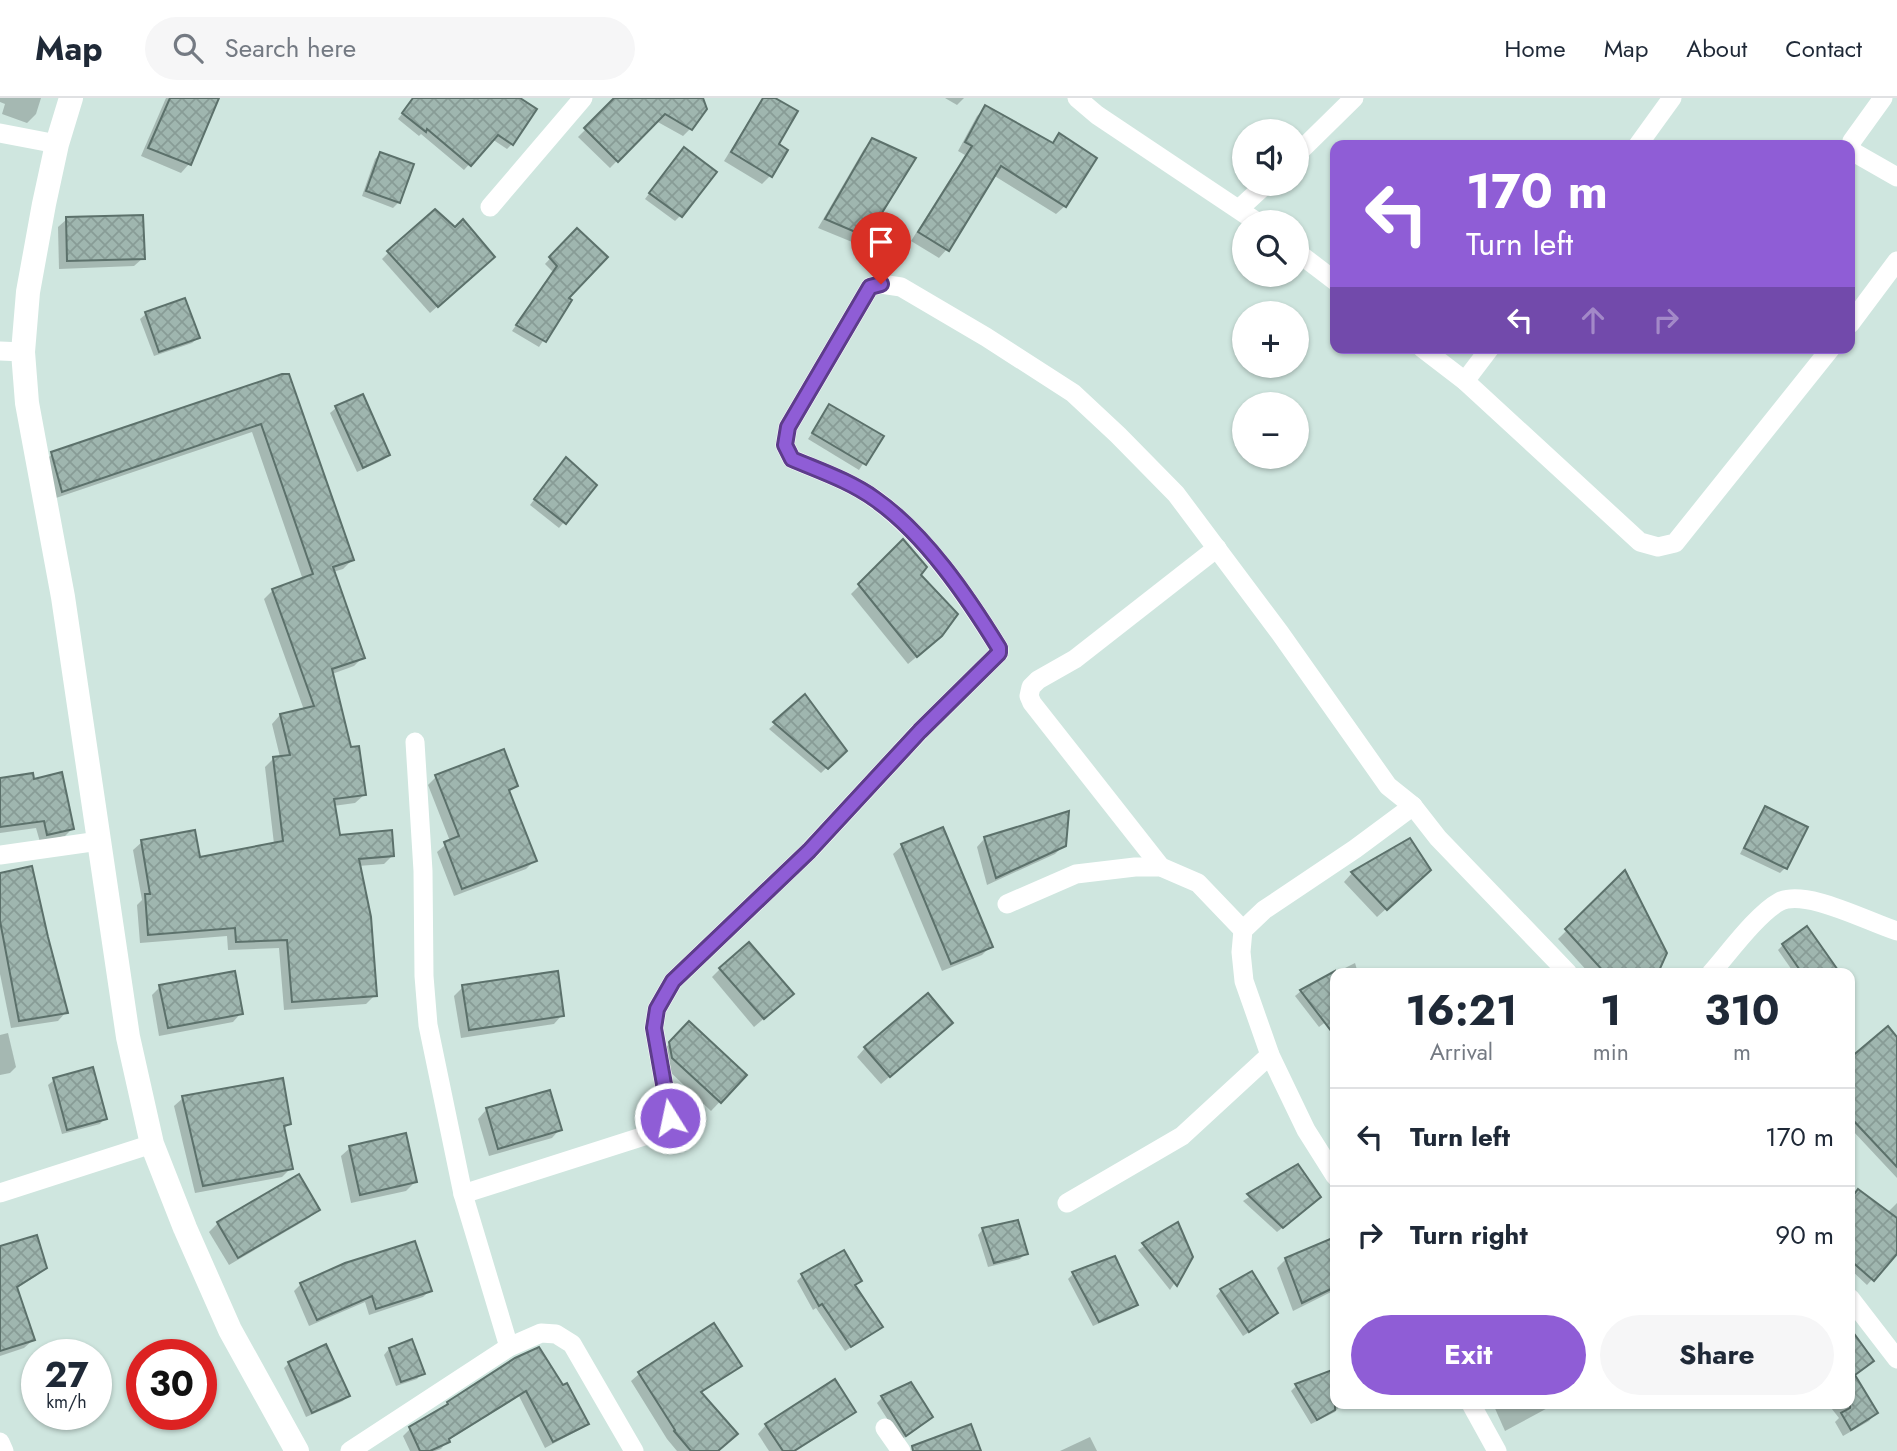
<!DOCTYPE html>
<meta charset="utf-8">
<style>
:root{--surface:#fff;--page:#f6f6f7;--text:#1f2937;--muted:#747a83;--line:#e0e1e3;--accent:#8f5dd6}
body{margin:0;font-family:Jost,sans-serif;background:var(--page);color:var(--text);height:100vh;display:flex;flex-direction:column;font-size:26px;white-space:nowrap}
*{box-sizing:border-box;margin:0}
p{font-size:23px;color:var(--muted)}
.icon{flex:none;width:38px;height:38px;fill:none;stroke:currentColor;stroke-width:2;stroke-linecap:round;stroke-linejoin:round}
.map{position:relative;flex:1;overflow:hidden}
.drawer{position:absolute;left:1330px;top:870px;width:525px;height:441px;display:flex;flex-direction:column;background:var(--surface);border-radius:14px;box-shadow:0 2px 5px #0004}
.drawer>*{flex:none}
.guide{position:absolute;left:1330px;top:42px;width:525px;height:214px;border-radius:14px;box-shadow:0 2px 5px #0004;background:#8f5dd6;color:#fff;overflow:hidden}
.fabs{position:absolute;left:1232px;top:21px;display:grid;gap:14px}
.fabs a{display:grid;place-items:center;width:77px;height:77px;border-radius:50%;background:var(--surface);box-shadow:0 2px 5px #0004;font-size:35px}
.speed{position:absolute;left:21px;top:1241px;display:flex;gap:14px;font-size:35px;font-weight:700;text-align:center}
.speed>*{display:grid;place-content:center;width:91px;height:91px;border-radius:50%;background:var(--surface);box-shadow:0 2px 5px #0004;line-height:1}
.speed small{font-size:18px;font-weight:400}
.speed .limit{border:10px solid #d22;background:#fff;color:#111}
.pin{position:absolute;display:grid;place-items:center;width:60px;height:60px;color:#fff;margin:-72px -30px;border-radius:50% 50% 50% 0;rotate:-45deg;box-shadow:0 0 7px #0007}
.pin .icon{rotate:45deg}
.me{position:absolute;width:77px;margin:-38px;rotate:350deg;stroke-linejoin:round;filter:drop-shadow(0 0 5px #0008)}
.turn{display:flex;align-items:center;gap:24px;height:147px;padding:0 21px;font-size:32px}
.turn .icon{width:91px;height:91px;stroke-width:2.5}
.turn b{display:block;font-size:49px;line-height:60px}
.lanes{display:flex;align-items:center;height:66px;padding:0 21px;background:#0003;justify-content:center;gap:35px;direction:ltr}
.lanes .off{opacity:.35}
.eta{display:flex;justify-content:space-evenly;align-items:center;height:119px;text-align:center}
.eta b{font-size:42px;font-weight:700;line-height:49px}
.button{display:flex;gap:14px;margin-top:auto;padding:14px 21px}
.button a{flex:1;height:80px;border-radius:42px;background:var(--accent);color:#fff;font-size:28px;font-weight:700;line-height:80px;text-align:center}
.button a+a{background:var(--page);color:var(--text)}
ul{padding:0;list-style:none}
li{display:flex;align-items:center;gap:21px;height:98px;padding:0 21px;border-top:2px solid var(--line)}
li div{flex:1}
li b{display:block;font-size:26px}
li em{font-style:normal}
header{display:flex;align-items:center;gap:42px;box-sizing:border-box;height:98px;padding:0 35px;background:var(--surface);border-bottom:2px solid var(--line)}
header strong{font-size:33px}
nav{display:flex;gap:38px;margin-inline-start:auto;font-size:24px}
.search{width:490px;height:63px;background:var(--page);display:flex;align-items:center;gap:18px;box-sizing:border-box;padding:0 24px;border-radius:38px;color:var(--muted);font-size:26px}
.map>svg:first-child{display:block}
.shadow{fill:#0003}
.building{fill:url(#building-cross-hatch);stroke:#5c716b;stroke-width:2}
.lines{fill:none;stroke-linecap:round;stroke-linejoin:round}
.minor{stroke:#fff;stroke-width:19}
.tertiary{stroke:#fff;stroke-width:24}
.route-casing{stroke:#5d3c8b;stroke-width:18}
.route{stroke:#8f5dd6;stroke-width:12}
</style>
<header>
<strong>Map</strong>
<div class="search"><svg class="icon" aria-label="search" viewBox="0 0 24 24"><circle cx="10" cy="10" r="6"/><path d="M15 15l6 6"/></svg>Search here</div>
<nav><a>Home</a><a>Map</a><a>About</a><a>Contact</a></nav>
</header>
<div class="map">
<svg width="1897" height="1353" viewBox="0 0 1897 1353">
<defs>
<pattern id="building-cross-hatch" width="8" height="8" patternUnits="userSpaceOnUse" patternTransform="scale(1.75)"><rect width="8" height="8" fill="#9fb6af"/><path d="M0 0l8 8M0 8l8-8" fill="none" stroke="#889c96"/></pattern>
</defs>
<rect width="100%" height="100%" fill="#cfe6df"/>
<g class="shadow">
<polygon points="0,0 41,0 36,16 27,25 2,16 5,6 0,4"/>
<polygon points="166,0 214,0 189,66 181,75 141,58"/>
<polygon points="414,0 516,0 512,46 507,51 492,41 464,72 421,36 419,38 398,21"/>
<polygon points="617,0 702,0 690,31 683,38 656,23 610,70 578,39"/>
<polygon points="763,0 771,0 776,47 771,77 762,86 724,63"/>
<polygon points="945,0 964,0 957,7"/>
<polygon points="986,10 1051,46 1059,38 1065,108 1056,116 993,77 947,151 939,160 911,143 965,57 958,53 977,18"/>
<polygon points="873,42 865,138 857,146 818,130 864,51"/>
<polygon points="380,56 399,104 393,110 362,98 375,61"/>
<polygon points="679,56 680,118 675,123 645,101"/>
<polygon points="67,121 143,160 134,168 59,171 58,129"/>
<polygon points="577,132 566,200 570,202 539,249 512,233 553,174 545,166"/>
<polygon points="389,154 485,166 430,215 382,161"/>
<polygon points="146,216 198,240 192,245 154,258 140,221"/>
<polygon points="282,278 352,462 343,471 333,474 363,559 354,568 332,576 349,651 364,697 355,705 333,708 339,739 393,757 384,766 358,768 375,897 366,906 284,912 279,850 228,852 227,838 140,845 137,807 142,802 133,752 142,744 199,761 274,746 265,669 274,660 280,659 272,626 280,617 304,612 264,501 273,492 303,482 252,334 53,401 43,365 52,356"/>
<polygon points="362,298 388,357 383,362 357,374 330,315 336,310"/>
<polygon points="830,308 881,338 859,372 808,341"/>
<polygon points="560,367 564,424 559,430 530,407"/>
<polygon points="903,444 919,477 932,546 908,566 851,496"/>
<polygon points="805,599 844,653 821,675 769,631"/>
<polygon points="436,679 516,688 508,695 535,762 526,771 454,798 437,754 450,743 428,687"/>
<polygon points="0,682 33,683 73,730 65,738 40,744 36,730 0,735"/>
<polygon points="1766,710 1785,770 1780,775 1740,756 1760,716"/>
<polygon points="985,740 1064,747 1055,756 987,787 977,749"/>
<polygon points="902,748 991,848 982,857 942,873 893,756"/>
<polygon points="1352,775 1420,780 1377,819 1344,784"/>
<polygon points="1625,775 1656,875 1589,875 1558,841"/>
<polygon points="0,777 66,914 58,923 11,930 0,876"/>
<polygon points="1783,847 1838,875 1794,875 1778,852"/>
<polygon points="1355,865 1358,875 1335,875"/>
<polygon points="720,871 783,904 754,929 712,879"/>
<polygon points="1335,875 1335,917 1319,929 1295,898 1301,893"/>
<polygon points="160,889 241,915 233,924 159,938 152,897"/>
<polygon points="463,889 562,917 554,926 461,940 454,898"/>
<polygon points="689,925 745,977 711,1013 664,968 661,955"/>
<polygon points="1887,931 1897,942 1897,1080 1853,1033 1850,1036 1850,962"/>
<polygon points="943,933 881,986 857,959 865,950"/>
<polygon points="8,935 16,969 10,975 0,977 0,937"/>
<polygon points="54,982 105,1020 100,1026 62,1036 48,987"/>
<polygon points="549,994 560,1031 552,1040 489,1058 478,1021 486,1012"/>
<polygon points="183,1000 289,1026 283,1032 291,1070 282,1079 195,1095 174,1008"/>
<polygon points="350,1050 415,1084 406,1093 351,1105 341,1058"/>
<polygon points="1298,1068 1314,1105 1277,1134 1243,1103"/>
<polygon points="1853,1099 1887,1115 1897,1105 1897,1153 1867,1187 1850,1171 1852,1165 1850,1163 1850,1103"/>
<polygon points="318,1112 309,1120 229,1167 209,1134 218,1125"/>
<polygon points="1177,1127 1191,1159 1170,1192 1138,1152"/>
<polygon points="983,1131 1026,1155 1020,1161 988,1169 978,1137"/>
<polygon points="1335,1141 1335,1192 1293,1213 1277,1170 1286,1161"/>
<polygon points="0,1150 45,1170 36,1178 16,1191 33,1242 24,1250 0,1258"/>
<polygon points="1073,1176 1136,1206 1130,1212 1093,1228 1068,1181"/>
<polygon points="802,1178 860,1183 854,1189 875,1234 845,1253 816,1210 813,1212 797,1183"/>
<polygon points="301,1186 430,1192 423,1199 369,1217 365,1204 309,1228 294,1193"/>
<polygon points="1221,1192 1271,1220 1243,1238 1216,1198"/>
<polygon points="713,1228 739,1268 700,1295 717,1353 677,1353 667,1341 631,1283 639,1276"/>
<polygon points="1850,1233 1872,1263 1854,1278 1876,1315 1869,1323 1843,1338 1835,1324 1839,1320 1828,1306 1850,1306"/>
<polygon points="410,1243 422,1275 417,1281 396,1288 384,1257 389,1251"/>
<polygon points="516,1261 586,1325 579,1332 545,1350 519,1298 447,1343 441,1351 435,1353 410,1353 403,1338 410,1331"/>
<polygon points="289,1265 348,1297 343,1303 306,1319 284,1270"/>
<polygon points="1330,1275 1335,1291 1335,1306 1340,1306 1340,1308 1335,1314 1311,1326 1291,1293 1296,1288"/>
<polygon points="882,1300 925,1324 901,1342 877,1305"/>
<polygon points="1493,1306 1555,1306 1505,1333"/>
<polygon points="854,1314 845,1322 796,1353 769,1353 758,1336 766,1327"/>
<polygon points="1090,1339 1097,1353 1060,1353"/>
</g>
<g class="building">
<polygon points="170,0 219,0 191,67 148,50"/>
<polygon points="413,0 520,0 537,11 513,47 498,37 471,68 427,31 426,34 402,15"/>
<polygon points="614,0 703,0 707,11 692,32 665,16 618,64 584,30"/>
<polygon points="763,0 775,0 798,13 779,46 788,52 772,79 731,54"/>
<polygon points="985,7 1053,45 1059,35 1097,60 1066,109 1001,68 949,153 918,134 972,48 965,44"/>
<polygon points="872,40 916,60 867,139 825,121"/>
<polygon points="684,49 717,74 682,119 649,95"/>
<polygon points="380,54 414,66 400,105 366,93"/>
<polygon points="435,111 455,129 463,121 495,159 438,209 387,153"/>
<polygon points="143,117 145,161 67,163 66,119"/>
<polygon points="577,130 608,159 569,200 572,202 546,244 516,227 557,168 549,159"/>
<polygon points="185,200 200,240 159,254 145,214"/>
<polygon points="282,276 289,276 354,462 333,469 365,560 332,571 351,649 359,648 366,697 334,701 340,737 392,732 394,758 359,761 371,819 377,898 292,904 287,842 236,844 235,830 148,837 145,796 150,796 141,742 195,732 200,759 283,743 273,659 290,657 280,616 314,608 272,491 313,476 261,326 62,394 51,354"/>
<polygon points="363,296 390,357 363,370 335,308"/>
<polygon points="829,306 884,338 866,367 812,335"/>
<polygon points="566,359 597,387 566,426 534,401"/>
<polygon points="903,441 927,469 921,477 958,516 942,538 917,559 858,486"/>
<polygon points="805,596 847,653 828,671 773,624"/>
<polygon points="504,651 518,688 509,692 537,763 462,791 444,744 459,738 435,677"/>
<polygon points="62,674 74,731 47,737 44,723 0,729 0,680 33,675 34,681"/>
<polygon points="1765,708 1808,729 1787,771 1744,750"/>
<polygon points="1069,713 1066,748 996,780 984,739"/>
<polygon points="943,729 993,849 951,866 901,746"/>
<polygon points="1410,740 1431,772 1387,812 1351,774"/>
<polygon points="32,768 48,839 68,915 19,923 0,823 0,775"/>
<polygon points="1625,772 1667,855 1658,875 1605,875 1565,831"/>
<polygon points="1807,828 1840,875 1802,875 1782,846"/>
<polygon points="749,844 794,896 764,921 719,870"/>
<polygon points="235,873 243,916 168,930 159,887"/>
<polygon points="558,873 564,918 469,932 462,887"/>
<polygon points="1335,873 1335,938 1300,892"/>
<polygon points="928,895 953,925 890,979 864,949"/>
<polygon points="689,923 747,977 721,1005 672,960 669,944"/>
<polygon points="1888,928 1897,939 1897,1069 1850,1019 1850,960"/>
<polygon points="93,969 107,1021 67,1032 53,980"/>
<polygon points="283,980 291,1026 284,1028 293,1071 203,1088 182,998"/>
<polygon points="550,992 562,1032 498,1051 486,1010"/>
<polygon points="406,1035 417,1084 360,1097 349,1048"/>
<polygon points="1298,1066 1321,1099 1283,1130 1247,1096"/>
<polygon points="299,1076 320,1112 238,1160 217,1124"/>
<polygon points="1858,1091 1897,1120 1897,1156 1874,1183 1850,1162 1850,1102"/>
<polygon points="1018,1122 1028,1156 994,1165 982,1130"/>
<polygon points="1178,1124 1193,1159 1177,1188 1142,1145"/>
<polygon points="37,1137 47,1170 17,1189 35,1242 0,1253 0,1148"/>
<polygon points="1335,1139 1335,1189 1302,1205 1285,1160"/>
<polygon points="415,1143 432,1193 376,1211 372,1198 317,1222 300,1185 345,1165"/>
<polygon points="844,1152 862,1183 855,1187 883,1229 851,1249 822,1206 819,1208 801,1176"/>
<polygon points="1115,1158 1138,1207 1099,1224 1072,1174"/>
<polygon points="1252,1173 1278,1215 1249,1234 1220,1191"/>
<polygon points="714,1225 742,1268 701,1294 738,1336 718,1353 691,1353 674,1333 675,1332 638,1274"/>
<polygon points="1850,1230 1874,1263 1855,1277 1878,1315 1851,1332 1841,1315 1850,1310"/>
<polygon points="412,1241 425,1276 401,1284 389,1250"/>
<polygon points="326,1246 350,1298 312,1315 288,1264"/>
<polygon points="539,1249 563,1287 567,1285 589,1326 553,1344 526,1293 449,1341 450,1344 430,1353 420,1353 409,1329 448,1306 447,1304 515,1260"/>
<polygon points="1332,1272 1335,1285 1335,1312 1317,1322 1295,1286"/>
<polygon points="835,1281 856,1314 794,1353 783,1353 765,1326"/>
<polygon points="911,1284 933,1319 906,1338 881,1298"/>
<polygon points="971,1326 981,1353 913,1353 912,1348"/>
</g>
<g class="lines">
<g class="minor">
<polyline points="1077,0 1097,17 1257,124"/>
<polyline points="1883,0 1852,43 1851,50 1855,55 1897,79"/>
<polyline points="0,35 57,46"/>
<polyline points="1638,47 1672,0"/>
<polyline points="1297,56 1354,0"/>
<polyline points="490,109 583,0"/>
<polyline points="1239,111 1266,86"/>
<polyline points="1297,154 1335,183"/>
<polyline points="1850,226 1897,163"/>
<polyline points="1422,250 1465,283 1640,444 1658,449 1675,445 1831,250"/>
<polyline points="0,253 23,254"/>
<polyline points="1465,283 1490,250"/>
<polyline points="415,644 423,773 424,878 428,927 463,1096 509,1249"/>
<polyline points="0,757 99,743"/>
<polyline points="1161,769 1032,605 1029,598 1031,589 1038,582 1075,561 1217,450"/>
<polyline points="1007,806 1076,776 1135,769 1161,769 1198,785 1243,832"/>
<path d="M 1711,875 C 1728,856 1757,816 1779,804 C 1805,790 1868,824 1897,833"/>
<polyline points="1335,1078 1306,1032 1270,957 1244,883 1241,854 1243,832 1264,812 1355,751 1413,708"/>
<polyline points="0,1095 152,1046"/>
<path d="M 463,1096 L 660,1033 L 666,1028 L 670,1020 L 654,930 L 657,911 L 673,883 L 809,753 L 920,633 L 999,555 L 999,550 C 966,497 926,438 875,401 C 850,383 820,373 792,361 L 785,347 L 788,329 L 870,189 L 881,186 L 901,189 L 986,239 L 1073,295 L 1118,337 L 1176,396 L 1280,535 L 1388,688 L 1413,708 L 1438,740 L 1568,875"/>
<polyline points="1067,1105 1182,1038 1270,957"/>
<polyline points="1850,1200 1897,1261"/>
<polyline points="1471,1306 1497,1353"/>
<polyline points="885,1330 901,1353"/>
<polyline points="0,1344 4,1353"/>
<polyline points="350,1353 509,1249 541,1235 556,1236 572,1246 634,1353"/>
</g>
<polyline class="tertiary" points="71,0 57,46 44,106 28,194 23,254 27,305 63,499 128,939 152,1046 185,1130 230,1232 297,1353"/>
</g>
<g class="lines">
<defs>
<path id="route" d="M 670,1020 L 654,930 L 657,911 L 673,883 L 809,753 L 920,633 L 999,555 L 999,550 C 967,498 925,436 875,401 C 850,383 820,373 792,361 L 785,347 L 788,329 L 870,189 L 881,186"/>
</defs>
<use href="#route" class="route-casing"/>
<use href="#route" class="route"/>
</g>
</svg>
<div class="fabs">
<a><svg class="icon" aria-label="sound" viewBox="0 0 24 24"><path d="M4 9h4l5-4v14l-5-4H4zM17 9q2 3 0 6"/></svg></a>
<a><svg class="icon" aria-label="search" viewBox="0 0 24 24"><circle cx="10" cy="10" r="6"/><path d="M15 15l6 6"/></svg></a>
<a>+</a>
<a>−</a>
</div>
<div class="speed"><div>27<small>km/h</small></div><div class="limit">30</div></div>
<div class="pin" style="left:881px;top:186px;background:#d93025"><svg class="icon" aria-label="arrive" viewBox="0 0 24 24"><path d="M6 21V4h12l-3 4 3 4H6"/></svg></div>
<svg class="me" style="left:670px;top:1020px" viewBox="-20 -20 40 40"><circle r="17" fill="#8f5dd6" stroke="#fff" stroke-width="3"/><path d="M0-11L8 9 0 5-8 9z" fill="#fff"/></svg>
<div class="guide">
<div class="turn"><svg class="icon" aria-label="left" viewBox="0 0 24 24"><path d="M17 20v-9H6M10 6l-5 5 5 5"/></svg><div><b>170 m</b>Turn left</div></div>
<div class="lanes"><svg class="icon" aria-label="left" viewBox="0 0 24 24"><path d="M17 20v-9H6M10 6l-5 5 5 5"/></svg><svg class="icon off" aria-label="ahead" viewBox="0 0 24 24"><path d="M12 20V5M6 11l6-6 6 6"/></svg><svg class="icon off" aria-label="right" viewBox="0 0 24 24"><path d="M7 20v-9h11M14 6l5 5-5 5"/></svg></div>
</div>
<section class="drawer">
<div class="eta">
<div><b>16:21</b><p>Arrival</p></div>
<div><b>1</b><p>min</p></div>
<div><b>310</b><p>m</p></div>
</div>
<ul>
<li><svg class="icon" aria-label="left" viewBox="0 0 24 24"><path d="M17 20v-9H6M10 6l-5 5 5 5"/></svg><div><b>Turn left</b></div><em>170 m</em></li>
<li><svg class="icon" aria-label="right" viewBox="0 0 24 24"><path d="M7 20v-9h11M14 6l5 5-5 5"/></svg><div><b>Turn right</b></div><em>90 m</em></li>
</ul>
<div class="button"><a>Exit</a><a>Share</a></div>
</section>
</div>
